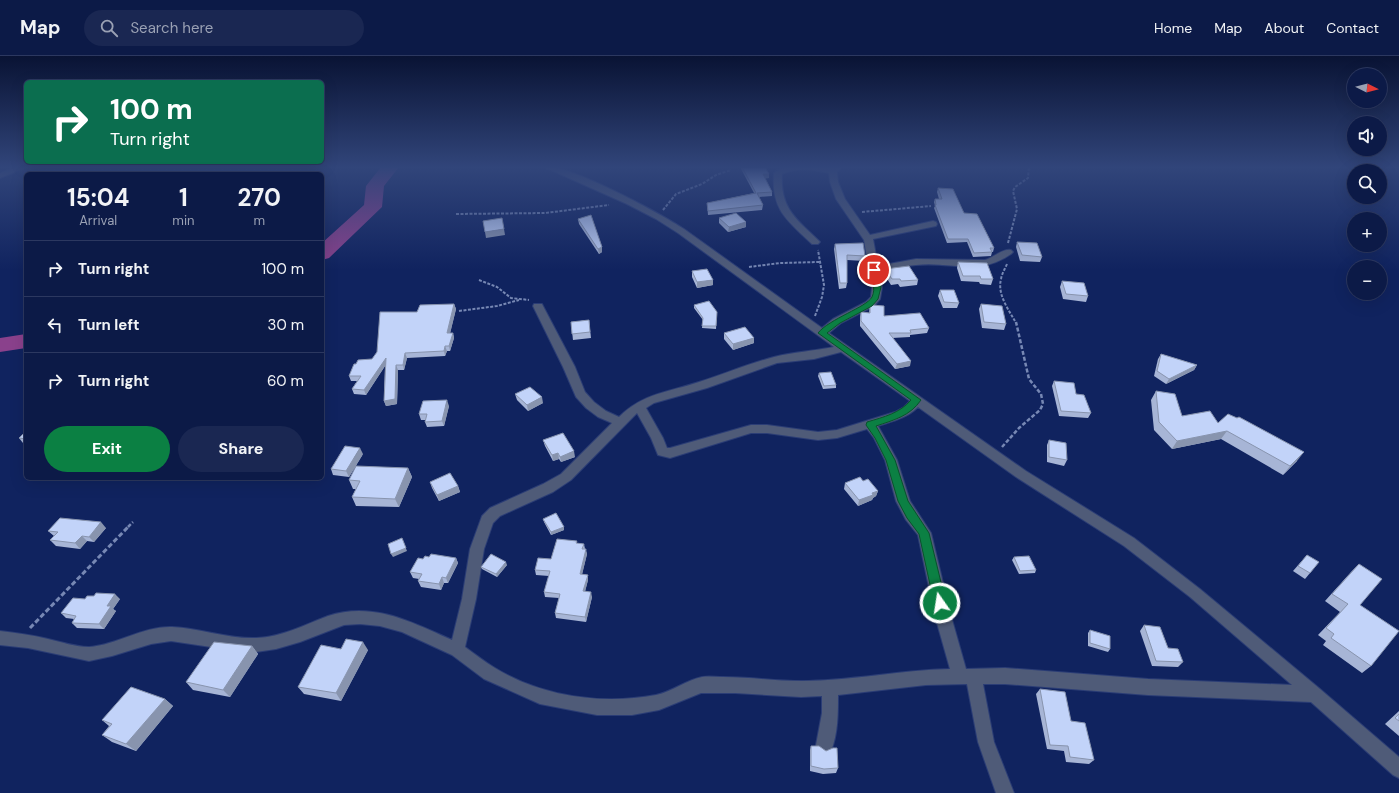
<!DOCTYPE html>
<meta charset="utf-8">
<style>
:root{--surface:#0c1a47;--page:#1a2752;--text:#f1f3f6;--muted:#9aa1b4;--line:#2c3860;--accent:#0b8043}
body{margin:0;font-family:"DM Sans",sans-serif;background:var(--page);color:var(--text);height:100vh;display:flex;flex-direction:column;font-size:15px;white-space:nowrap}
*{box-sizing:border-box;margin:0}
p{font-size:13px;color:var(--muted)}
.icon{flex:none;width:22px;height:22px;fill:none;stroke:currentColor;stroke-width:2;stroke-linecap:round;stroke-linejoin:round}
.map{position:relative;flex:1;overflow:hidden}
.side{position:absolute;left:24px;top:116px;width:300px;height:308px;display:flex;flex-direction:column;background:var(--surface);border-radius:6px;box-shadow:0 4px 16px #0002,0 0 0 1px var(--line)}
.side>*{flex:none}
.top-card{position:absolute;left:24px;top:24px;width:300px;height:84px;border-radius:6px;box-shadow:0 4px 16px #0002,0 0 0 1px var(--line);background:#0b6e4f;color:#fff;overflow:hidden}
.needle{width:26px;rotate:96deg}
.fabs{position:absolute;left:1347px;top:12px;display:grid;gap:8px}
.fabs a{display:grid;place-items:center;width:40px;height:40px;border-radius:50%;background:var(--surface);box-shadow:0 4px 16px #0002,0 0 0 1px var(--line);font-size:20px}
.pin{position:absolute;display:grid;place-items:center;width:34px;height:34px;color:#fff;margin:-17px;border:2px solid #fff;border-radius:50%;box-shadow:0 1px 4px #0007}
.me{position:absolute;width:44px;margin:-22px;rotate:347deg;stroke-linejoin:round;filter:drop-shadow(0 0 3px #0008)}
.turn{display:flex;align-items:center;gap:14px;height:84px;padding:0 20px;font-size:18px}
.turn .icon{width:52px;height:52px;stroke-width:2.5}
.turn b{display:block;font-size:28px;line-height:34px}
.eta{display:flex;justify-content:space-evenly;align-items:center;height:68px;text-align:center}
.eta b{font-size:24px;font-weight:700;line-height:28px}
.action{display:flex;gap:8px;margin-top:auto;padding:8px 20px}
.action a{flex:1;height:46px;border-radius:24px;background:var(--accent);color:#fff;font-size:16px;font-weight:700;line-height:46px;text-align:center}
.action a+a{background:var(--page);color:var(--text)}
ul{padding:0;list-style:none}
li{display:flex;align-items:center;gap:12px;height:56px;padding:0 20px;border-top:1px solid var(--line)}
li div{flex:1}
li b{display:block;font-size:15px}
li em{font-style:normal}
header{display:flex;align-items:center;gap:24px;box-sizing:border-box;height:56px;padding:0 20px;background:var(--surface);border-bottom:1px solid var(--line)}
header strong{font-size:19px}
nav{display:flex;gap:22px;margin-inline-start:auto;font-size:14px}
.search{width:280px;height:36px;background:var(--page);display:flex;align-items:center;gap:10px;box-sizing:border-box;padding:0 14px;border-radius:22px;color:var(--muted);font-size:15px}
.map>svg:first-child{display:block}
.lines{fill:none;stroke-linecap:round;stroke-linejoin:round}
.river{fill:#8a418c;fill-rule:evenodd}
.minor-casing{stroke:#2b3d75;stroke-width:2}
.path-far2{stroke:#7788b4;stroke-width:2;stroke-dasharray:3 1.5;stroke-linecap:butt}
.path-far1{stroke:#7788b4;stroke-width:2.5;stroke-dasharray:4 2;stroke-linecap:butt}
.path{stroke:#7788b4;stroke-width:3;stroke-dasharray:5 2.5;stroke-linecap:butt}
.minor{fill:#4f5b78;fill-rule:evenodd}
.wall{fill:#a7b5d6}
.shaded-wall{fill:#8894ae}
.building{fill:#c2d3f9;stroke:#8894ae}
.route{fill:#0b8043;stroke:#07532c}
</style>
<header>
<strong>Map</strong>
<div class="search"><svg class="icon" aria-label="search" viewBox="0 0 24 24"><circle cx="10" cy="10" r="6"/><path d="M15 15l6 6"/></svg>Search here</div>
<nav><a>Home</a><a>Map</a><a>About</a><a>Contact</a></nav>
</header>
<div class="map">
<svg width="1399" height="737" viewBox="0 0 1399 737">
<rect width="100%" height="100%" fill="#10235f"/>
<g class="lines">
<g class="river">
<polygon points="381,111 399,111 384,130 382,151 329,202 322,204 322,187 364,149 366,130"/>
<polygon points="26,278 26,292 0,296 0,282"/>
</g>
<defs>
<g id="minor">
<polygon points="17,111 27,111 0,122 0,117"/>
<path d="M 544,111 C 568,107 661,158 684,173 L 822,272 L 833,263 L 866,246 L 871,241 L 872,231 L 864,184 L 836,143 L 830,126 L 829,117 C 813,114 798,111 782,118 C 780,152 796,163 818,184 L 820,186 L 818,188 L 812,188 C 787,164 771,154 774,117 C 785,107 817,110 831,112 L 834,111 L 842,111 L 837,116 L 838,126 L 845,143 L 870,179 L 933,165 L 936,166 L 937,168 L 936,170 L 873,183 L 878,210 L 916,203 L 985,204 C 993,202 1003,192 1011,194 L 1013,196 L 1011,198 C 978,221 952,205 916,209 C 903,210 891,214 879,216 L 882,231 L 880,243 L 874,250 L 841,267 L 829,277 L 1026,415 L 1134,482 L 1200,533 L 1320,633 L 1399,701 L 1399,722 L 1393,719 L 1311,646 L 1148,639 L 1005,628 L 983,628 L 994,686 L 1014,737 L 996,737 L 978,686 L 967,628 L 926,629 L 838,639 C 838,657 838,678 831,695 L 825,698 L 819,695 L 816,689 L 822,657 L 822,640 L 801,641 L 735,637 L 701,637 L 659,654 L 632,659 L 597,659 L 540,648 L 484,623 L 452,599 L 402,576 L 380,570 L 360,568 L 344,569 L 300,586 L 276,593 L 256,596 L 238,595 L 171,585 L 151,588 L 112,600 L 89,605 L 28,592 L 0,589 L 0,575 C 16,577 32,579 48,583 C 61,586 76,591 89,591 C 117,589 143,570 172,571 C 200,572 227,583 256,582 C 282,581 304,569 328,560 C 372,545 412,566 452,584 L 462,543 L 470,493 L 482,460 L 490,452 L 543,428 L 561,418 L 612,367 L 598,361 L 586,352 L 576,341 L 563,311 L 533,250 L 534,248 L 542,248 L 543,250 L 575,311 L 585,336 L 594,346 L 606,355 L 619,361 C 643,337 669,336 699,326 C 724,318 748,308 774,301 C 793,296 814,295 834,291 L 678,177 L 656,163 L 627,148 ZM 841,296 L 910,345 L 904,351 L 895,356 L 837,374 L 818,376 L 767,369 L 751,369 L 670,392 L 667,392 L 663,382 L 646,352 L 654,347 L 707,332 L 777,307 L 814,303 ZM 918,351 L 1016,421 L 1124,490 L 1190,541 L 1292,629 L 1148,623 L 1005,612 L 966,613 L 951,560 L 931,477 L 910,445 L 897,404 L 878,370 C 893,365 907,362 918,351 ZM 637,357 L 651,382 L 658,399 L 670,402 L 751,377 L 767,377 L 818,384 L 837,382 L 867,373 L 874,382 L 885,404 L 896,445 L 906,464 L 918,479 L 935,560 L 950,613 C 900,614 851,625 802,625 C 775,625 749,621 723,621 C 716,621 708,620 702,621 C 686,624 672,636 656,639 C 603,649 542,641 495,612 C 485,606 475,598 465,591 L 476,543 L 484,493 L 493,467 L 500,460 L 553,436 L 571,424 Z"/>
</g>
</defs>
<use href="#minor" class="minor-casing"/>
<g class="path-far2">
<polyline points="663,154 676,138 702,128 716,119 731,114"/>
<polyline points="862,156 931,150"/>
<polyline points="456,158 545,157 609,149"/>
<polyline points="1008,187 1017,153 1013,135 1015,131 1028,122 1029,111"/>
<path d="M 1007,208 C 1005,213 1002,217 1001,223 C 997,239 1009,254 1016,267"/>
<polyline points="749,211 780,207 819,206"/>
<polyline points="479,224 497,231 511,242 529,244"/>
<polyline points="459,255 497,250 519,244"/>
<polyline points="815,260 822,241 824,229 818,194"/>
</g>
<g class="path-far1">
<polyline points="1002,391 1019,372 1040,354 1043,348 1041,338 1029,323 1016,266"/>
<polyline points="128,471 133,466"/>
</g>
<polyline class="path" points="30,572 129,470"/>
<use href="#minor" class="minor"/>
</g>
<g class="wall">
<polygon points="741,111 765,111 769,118 769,122 765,122 772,136 772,140 759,141 763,149 762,154 708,159 707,147 754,137 741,113"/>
<polygon points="938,132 964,157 994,192 993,196 992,196 991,200 973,201 967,186 947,187 934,152 935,150 934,146 935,143 939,143 937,136"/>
<polygon points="719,162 746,166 746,171 728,176 719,167"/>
<polygon points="578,163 602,191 602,196 599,198 579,168"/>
<polygon points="1017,186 1042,201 1040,206 1020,205 1016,191"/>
<polygon points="835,188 865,200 865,205 847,204 847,227 846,232 839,233 834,193"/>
<polygon points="958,206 993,223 991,229 980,228 979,226 961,225 957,212"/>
<polygon points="885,213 918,224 917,229 900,231 898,228 891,229 884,218"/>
<polygon points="692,215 713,229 697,232 692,221"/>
<polygon points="1062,225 1088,240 1086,246 1063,243 1060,231"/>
<polygon points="940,234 959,247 957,252 943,252 938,240"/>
<polygon points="454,248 456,253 450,277 453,277 454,282 450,295 447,295 445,300 407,302 404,314 398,314 397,348 386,350 384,345 385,310 366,339 354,338 352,333 357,325 351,325 349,320 356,308 372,303"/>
<polygon points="981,248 1006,268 1004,274 982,272 979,253"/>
<polygon points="694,249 717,256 716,273 702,272 703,264 694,252"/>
<polygon points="870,250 884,260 929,272 927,277 910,279 910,281 892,282 910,310 895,313 860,270 860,261 861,256 869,257"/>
<polygon points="589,264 591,282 573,284 571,266"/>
<polygon points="724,277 754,287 733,294 724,283"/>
<polygon points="1161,298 1197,309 1194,314 1166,328 1154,320 1158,303"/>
<polygon points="819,317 836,329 836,332 823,333 818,320"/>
<polygon points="1054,325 1076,338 1091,357 1088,362 1059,360 1052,330"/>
<polygon points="1156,335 1182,360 1218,367 1297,405 1283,419 1221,383 1172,393 1154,374 1151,344"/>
<polygon points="515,338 543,347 528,355 517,344"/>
<polygon points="449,350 444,370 427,371 425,366 425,364 421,364 419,358"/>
<polygon points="26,375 26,387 23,387 19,382"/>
<polygon points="543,384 575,401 561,406 559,403 553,405 545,390"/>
<polygon points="1049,384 1067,404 1064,410 1047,406 1047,389"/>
<polygon points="363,398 349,421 333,419 331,413"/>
<polygon points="408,412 412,421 399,451 356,450 352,441 356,433 353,433 349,424"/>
<polygon points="863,425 878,435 876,440 873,442 872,444 858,450 844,433 845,427"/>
<polygon points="430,426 458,430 460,436 439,445 432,432"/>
<polygon points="543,463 564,474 551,479 544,466"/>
<polygon points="106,472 94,486 87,485 80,493 56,490 50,484 54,480 48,475"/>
<polygon points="577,485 577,487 584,488 585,493 587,498 582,518 588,519 588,524 585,535 592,541 586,566 556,562 555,557 559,542 545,541 544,536 549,520 536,519 535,514 551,503"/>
<polygon points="1307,499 1310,517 1305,523 1293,515"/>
<polygon points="429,501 456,502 458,507 448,527 444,527 441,534 421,531 418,525 419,523 413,522 410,516 423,503"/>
<polygon points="1014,501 1036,514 1035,517 1019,518 1012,504"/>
<polygon points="1359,508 1360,549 1371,610 1362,617 1323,589 1326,585 1318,579 1340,556 1325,545 1351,516"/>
<polygon points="507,509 497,521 482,513 481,511"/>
<polygon points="120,543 113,553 116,555 104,573 77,572 72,567 74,563 66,562 61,557"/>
<polygon points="1144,569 1183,606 1178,611 1152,610 1140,575"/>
<polygon points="1090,574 1110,593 1108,596 1088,590 1088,577"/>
<polygon points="252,590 258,598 230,641 193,634 186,626"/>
<polygon points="341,593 368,594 341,645 304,638 298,631"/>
<polygon points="1040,633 1094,704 1089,708 1066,706 1064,695 1047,693 1036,638"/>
<polygon points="165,643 173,650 136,695 112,686 102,679 109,670 102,664"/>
<polygon points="1399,655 1399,680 1385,668"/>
<polygon points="811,690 838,712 836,717 823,718 810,715 810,694"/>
</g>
<g class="shaded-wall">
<polygon points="763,118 769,118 769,122 763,123"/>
<polygon points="746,166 746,171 728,176 729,171"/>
<polygon points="504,173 505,179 486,182 485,176"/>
<polygon points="602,191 602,196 599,198 598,193"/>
<polygon points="713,224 713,229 697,232 697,226"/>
<polygon points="454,248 456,253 449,282 447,277"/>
<polygon points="453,277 454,282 450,295 449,290"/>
<polygon points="754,282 754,287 733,294 733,288"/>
<polygon points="445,290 447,295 445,300 444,295"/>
<polygon points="405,297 407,302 404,314 403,309"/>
<polygon points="386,302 387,307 366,339 364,334"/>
<polygon points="911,305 910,310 895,313 897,308"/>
<polygon points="396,309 398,314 397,348 386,350 384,345"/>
<polygon points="1197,309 1194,314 1166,328 1169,323"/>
<polygon points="542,341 543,347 528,355 527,349"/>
<polygon points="447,344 449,350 444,370 442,365"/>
<polygon points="1227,375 1221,383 1172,393 1177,385"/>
<polygon points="360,392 363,398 349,421 346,415"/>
<polygon points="574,395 575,401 561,406 560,401"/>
<polygon points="1304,396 1297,405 1283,419 1290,410"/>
<polygon points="558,397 559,403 553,405 552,399"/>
<polygon points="408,412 412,421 399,451 395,443"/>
<polygon points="458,430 460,436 439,445 437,439"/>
<polygon points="878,435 876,440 873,442 872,444 858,450 859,444 872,437"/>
<polygon points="101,466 106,472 94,486 89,481"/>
<polygon points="564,471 564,474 551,479 551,476"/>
<polygon points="82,480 87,485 80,493 75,487"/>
<polygon points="403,485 407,495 393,501 391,498"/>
<polygon points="586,493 587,498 581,523 580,518"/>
<polygon points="456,502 458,507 448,527 446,522"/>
<polygon points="506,506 507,509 497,521 496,518"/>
<polygon points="588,519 588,524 584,540 583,535"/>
<polygon points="442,521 444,527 441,534 439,528"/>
<polygon points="591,536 592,541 586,566 585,561"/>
<polygon points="115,538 120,543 113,553 116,555 104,573 99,568 107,550"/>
<polygon points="363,586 368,594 341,645 336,637"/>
<polygon points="252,590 258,598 230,641 223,634"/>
<polygon points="165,643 173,650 136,695 126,688"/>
</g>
<g class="building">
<polygon points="742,111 765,111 769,118 763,118 772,136 757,137 763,149 708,155 707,147 756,137"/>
<polygon points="938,132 953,133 964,157 977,158 994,192 990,192 992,196 974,197 968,183 948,183 935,149 936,149 935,143 942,143"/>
<polygon points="736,157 746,166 729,171 719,162"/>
<polygon points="591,159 602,191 598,193 578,163"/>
<polygon points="502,162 504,173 485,176 483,165"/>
<polygon points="1017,186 1037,187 1042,201 1022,199"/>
<polygon points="863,187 865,200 847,199 847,227 840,227 835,188"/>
<polygon points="958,206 987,207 993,223 981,223 980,220 963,220"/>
<polygon points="909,210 918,224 901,225 900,223 892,223 885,213"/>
<polygon points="707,213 713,224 697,226 692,215"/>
<polygon points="1062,225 1084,227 1088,240 1066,238"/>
<polygon points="940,234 954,234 959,247 944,246"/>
<polygon points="709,245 717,256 716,270 702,270 703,262 694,249"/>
<polygon points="454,248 447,277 453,277 449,290 445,290 444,295 405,297 403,309 396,309 395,343 384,345 386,302 364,334 352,333 361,320 349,320 354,308 356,308 358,304 372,303 377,296 380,256 417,256 420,249"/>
<polygon points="981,248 1002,250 1006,268 984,266"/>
<polygon points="872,249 884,250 884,260 920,257 929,272 910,274 911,277 889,277 911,305 897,308 861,265 861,256 870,257 870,250"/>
<polygon points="589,264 590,276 572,278 571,266"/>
<polygon points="745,271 754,282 733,288 724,277"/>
<polygon points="1161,298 1197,309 1169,323 1157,315"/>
<polygon points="831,316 836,329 824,330 819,317"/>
<polygon points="1054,325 1074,327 1076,338 1084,339 1091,357 1061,355"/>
<polygon points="530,331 542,341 527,349 515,338"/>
<polygon points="1156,335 1175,338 1182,360 1210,355 1218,367 1228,358 1237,362 1239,361 1304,396 1290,410 1227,375 1177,385 1159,366"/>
<polygon points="447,344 442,365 425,366 427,358 419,358 423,345"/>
<polygon points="26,375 26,383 19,382"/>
<polygon points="563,377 574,395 560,401 558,397 552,399 543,384"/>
<polygon points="1049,384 1066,387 1067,404 1049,401"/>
<polygon points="345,390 360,392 346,415 331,413"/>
<polygon points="356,410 408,412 395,443 352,441 360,425 349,424"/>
<polygon points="450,417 458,430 437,439 430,426"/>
<polygon points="860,421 863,425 868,423 878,435 872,437 873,439 859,444 845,427"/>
<polygon points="556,457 564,471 551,476 543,463"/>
<polygon points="60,462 101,466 89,481 82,480 75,487 50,484 58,476 48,475"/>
<polygon points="402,482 406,492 391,498 388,488"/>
<polygon points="557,483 577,485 576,487 584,488 582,493 586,493 580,518 588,519 583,535 591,536 585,561 555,557 560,538 544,536 550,515 535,514 538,502 551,503"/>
<polygon points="431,498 456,502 446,522 442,521 439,528 418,525 422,518 410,516 418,502 423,503 425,500 429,501"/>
<polygon points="491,498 506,506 496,518 481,511"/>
<polygon points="1307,499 1319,506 1310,517 1298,510"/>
<polygon points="1029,500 1036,514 1020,515 1014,501"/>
<polygon points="1359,508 1382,523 1360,549 1399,575 1371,610 1331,582 1334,578 1326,572 1348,548 1332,538"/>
<polygon points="96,537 115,538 107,550 111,550 99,568 72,567 76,560 61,557 73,542 85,543 87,540 94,540"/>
<polygon points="1144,569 1160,571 1168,592 1178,593 1183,606 1156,605"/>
<polygon points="1090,574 1110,580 1110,593 1090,587"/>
<polygon points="346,583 363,586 336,637 298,631 321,589 341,593"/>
<polygon points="214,586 252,590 223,634 186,626"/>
<polygon points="131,631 165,643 126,688 102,679 112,668 102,664"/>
<polygon points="1040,633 1065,636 1071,665 1085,667 1094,704 1070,701 1068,690 1050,689"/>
<polygon points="1399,658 1399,665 1395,662"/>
<polygon points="811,690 819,690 826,695 833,692 837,692 838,712 824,713 811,710"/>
</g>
<linearGradient id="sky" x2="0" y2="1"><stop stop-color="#091334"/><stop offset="0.52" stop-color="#31457a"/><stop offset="1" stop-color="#31457a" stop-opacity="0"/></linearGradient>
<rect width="1399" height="214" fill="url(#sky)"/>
<path class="route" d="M 874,211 L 878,214 L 881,231 L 878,243 L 872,250 L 840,267 L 827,277 L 921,344 C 910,360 894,364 876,370 L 895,404 L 908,445 L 929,477 L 946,547 L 944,551 L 940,552 L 936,551 L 934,547 L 919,478 L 907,462 L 898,445 L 886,404 L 875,382 L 866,369 L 867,366 C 884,361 900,357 911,344 L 818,277 C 829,263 867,251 872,241 C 876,233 872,222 870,214 Z"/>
</svg>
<div class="fabs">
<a><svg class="needle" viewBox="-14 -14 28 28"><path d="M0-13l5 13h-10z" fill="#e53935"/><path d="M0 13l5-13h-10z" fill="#9aa1b4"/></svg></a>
<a><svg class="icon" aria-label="sound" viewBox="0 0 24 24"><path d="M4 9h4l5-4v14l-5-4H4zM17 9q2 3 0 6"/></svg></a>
<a><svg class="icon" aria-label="search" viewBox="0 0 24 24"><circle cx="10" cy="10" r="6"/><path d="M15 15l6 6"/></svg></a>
<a>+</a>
<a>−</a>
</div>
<div class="pin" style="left:874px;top:214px;background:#d93025"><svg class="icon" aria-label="arrive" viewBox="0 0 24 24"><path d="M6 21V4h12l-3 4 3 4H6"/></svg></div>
<svg class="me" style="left:940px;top:547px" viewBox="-20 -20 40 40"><circle r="17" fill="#0b8043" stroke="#fff" stroke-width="3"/><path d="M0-11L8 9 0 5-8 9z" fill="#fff"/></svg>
<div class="top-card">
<div class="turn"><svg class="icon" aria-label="right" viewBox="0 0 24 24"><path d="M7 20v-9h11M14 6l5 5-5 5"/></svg><div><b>100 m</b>Turn right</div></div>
</div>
<section class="side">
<div class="eta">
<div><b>15:04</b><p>Arrival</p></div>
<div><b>1</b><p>min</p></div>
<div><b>270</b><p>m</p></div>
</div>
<ul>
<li><svg class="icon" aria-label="right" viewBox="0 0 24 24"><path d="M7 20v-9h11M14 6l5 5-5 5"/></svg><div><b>Turn right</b></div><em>100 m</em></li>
<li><svg class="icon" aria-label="left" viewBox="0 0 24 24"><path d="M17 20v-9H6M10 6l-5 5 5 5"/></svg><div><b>Turn left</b></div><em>30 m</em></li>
<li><svg class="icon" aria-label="right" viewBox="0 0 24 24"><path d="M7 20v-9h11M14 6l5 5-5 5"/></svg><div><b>Turn right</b></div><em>60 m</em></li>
</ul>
<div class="action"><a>Exit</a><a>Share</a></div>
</section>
</div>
